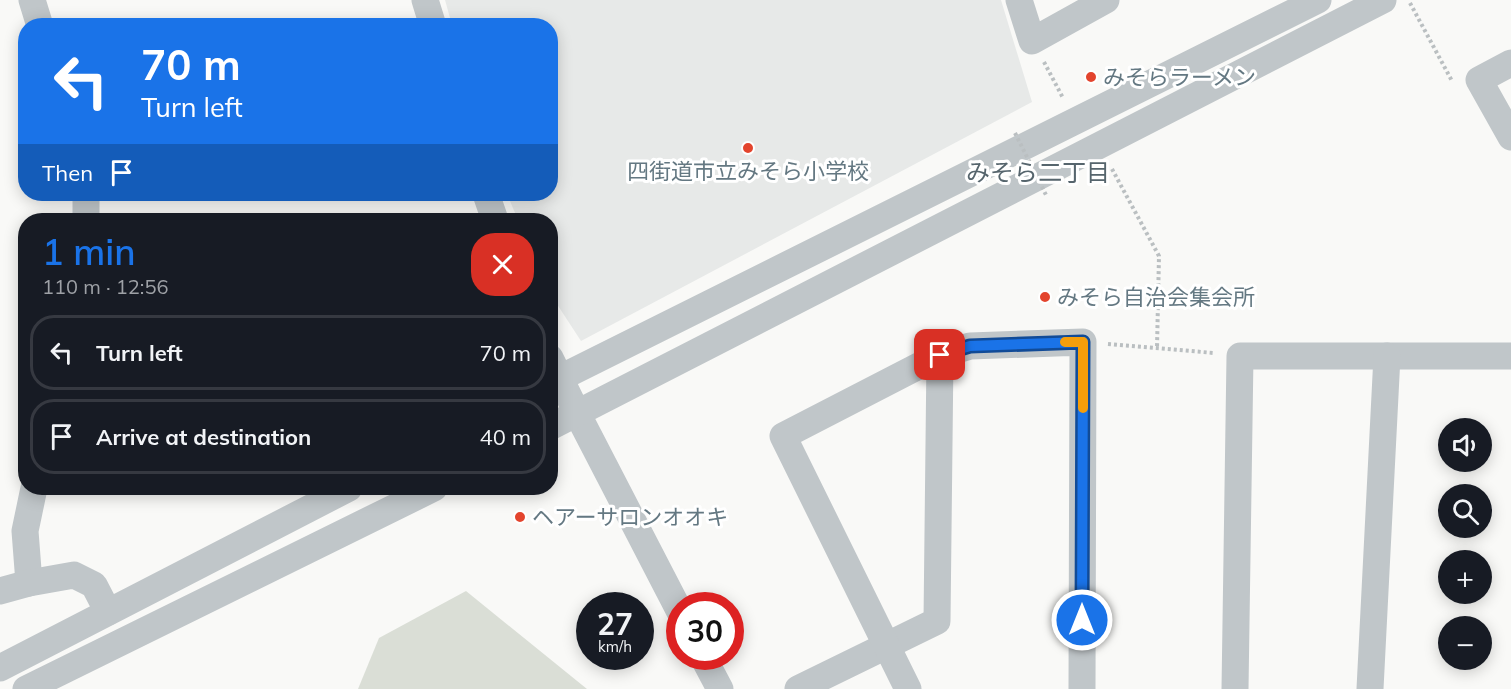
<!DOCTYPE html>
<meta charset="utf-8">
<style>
:root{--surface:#171b24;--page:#20242c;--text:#f1f3f6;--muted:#9ea1a6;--line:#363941;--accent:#1a73e8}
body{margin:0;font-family:Mulish,"Noto Sans JP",sans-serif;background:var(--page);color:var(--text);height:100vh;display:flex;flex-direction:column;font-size:22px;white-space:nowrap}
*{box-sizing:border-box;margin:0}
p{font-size:20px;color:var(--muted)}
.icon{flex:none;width:33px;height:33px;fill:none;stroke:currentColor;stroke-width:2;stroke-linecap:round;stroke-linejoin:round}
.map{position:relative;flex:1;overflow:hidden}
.side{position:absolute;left:18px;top:213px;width:540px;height:282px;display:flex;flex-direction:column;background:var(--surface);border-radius:24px;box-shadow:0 3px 15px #0003}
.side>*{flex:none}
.hud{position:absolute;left:18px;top:18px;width:540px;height:183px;border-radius:24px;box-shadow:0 3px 15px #0003;background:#1a73e8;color:#fff;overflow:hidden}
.controls{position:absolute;left:1438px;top:418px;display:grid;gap:12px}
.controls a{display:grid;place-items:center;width:54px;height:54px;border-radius:50%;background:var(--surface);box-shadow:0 3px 15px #0003;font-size:30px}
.speed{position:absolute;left:576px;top:592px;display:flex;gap:12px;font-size:30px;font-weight:700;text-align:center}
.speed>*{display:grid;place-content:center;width:78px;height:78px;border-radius:50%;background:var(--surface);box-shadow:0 3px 15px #0003;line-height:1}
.speed small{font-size:15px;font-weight:400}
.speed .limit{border:9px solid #d22;background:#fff;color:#111}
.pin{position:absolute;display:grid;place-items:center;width:51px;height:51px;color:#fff;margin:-26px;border-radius:12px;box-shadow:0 3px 9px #0006}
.me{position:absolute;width:66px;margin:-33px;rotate:0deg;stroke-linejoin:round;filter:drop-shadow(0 0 4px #0008)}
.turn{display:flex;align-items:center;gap:21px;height:126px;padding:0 24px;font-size:27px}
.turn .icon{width:78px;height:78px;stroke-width:2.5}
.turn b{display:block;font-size:42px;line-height:51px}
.then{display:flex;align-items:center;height:57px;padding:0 24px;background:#0003;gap:12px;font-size:22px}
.round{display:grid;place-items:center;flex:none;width:63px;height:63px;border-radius:24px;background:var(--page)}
.head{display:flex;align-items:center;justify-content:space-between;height:102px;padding:0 24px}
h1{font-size:36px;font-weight:600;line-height:45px;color:var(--accent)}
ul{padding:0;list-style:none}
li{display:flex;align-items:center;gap:18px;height:75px;margin:0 12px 9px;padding:0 12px;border:3px solid var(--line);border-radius:24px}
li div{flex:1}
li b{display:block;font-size:22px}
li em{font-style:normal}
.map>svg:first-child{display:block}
.built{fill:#e7e9e8}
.green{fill:#daded6}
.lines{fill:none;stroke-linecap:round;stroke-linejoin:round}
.path{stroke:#babfc1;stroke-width:4;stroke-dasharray:3 3;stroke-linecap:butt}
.minor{stroke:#c0c6c9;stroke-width:27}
.path-bridge{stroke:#babfc1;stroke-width:4;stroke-dasharray:3 3;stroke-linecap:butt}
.route-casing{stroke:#114b97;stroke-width:15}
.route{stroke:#1a73e8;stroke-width:10}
.slow{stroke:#f59e0b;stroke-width:10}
.poi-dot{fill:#e3442d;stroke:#fff;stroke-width:2}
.labels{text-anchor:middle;stroke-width:6;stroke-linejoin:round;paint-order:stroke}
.poi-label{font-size:22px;fill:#647882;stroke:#fff;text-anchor:start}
.neighbourhood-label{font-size:24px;fill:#56656d;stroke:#fff}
</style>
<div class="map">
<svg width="1511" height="689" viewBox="0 0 1511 689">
<rect width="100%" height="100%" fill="#f9f9f7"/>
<polygon class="built" points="445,0 1001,0 1032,102 581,341 551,295 550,220 518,220 507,194 550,194 550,26 452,25"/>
<polygon class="green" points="466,591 587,689 358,689 379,638"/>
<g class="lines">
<g class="path">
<polyline points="1410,3 1452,81"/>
<polyline points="1044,62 1063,98"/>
<polyline points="1112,169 1159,256 1157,348"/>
<polyline points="1108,344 1214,353"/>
</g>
<g class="minor">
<polyline points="32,0 40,26"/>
<polyline points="425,0 433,26"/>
<polyline points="1019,0 1032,41 1106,0"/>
<polyline points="1511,63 1479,80 1511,137"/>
<polyline points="86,194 86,220"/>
<polyline points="486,194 495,220"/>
<polyline points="550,358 577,413 680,612"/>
<polyline points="550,383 1318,0"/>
<polyline points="550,427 1383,0"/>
<polyline points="29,583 25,531 34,488"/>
<polyline points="0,591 29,583 74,575 94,585 108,612"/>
<polyline points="703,657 720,689"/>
<polyline points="0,668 349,488"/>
<polyline points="26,689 434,488"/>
<polyline points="798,689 937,621 940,355"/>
<polyline points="908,689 783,436 940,355 970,346 1083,342 1082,689"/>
<polyline points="1235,689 1240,356 1511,356"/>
<polyline points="1370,689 1387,356"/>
</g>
<polyline class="path-bridge" points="1015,133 1046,195"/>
</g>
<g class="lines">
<defs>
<polyline id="route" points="940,355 970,346 1083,342 1082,620"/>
</defs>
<use href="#route" class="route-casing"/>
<use href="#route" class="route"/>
<polyline class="slow" points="1065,342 1083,342 1083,408"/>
</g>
<g class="poi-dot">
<circle cx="1091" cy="77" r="6"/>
<circle cx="748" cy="148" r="6"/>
<circle cx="1045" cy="297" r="6"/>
<circle cx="520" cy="517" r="6"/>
</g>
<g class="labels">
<g class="poi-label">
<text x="1103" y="85">みそらラーメン</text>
<text x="748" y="179" text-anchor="middle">四街道市立みそら小学校</text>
<text x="1057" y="305">みそら自治会集会所</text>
<text x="532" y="525">ヘアーサロンオオキ</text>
</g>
<g class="neighbourhood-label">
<text x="1038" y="181">みそら二丁目</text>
</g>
</g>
</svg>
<div class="controls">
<a><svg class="icon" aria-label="sound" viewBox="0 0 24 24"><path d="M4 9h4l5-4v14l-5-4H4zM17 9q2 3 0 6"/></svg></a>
<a><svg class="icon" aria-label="search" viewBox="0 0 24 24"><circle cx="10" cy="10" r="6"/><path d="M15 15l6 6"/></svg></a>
<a>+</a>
<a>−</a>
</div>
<div class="speed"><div>27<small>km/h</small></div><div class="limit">30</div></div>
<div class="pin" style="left:940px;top:355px;background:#d93025"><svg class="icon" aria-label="arrive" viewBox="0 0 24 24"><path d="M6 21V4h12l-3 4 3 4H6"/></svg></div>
<svg class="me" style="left:1082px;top:620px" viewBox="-20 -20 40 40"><circle r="17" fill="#1a73e8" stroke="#fff" stroke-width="3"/><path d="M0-11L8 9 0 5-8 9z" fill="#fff"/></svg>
<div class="hud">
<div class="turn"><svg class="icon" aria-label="left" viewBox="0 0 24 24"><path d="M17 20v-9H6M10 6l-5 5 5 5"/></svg><div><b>70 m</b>Turn left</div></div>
<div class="then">Then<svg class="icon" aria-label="arrive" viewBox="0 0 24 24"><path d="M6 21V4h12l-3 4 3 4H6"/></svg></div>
</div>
<section class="side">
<div class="head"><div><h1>1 min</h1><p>110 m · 12:56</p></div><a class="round" style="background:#d93025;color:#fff"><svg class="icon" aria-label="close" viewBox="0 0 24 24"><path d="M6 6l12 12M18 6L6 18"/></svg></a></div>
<ul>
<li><svg class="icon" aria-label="left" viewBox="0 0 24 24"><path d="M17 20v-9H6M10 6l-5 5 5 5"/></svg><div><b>Turn left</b></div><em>70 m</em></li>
<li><svg class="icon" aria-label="arrive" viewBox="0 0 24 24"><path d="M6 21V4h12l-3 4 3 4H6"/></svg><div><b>Arrive at destination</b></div><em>40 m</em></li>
</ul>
</section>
</div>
